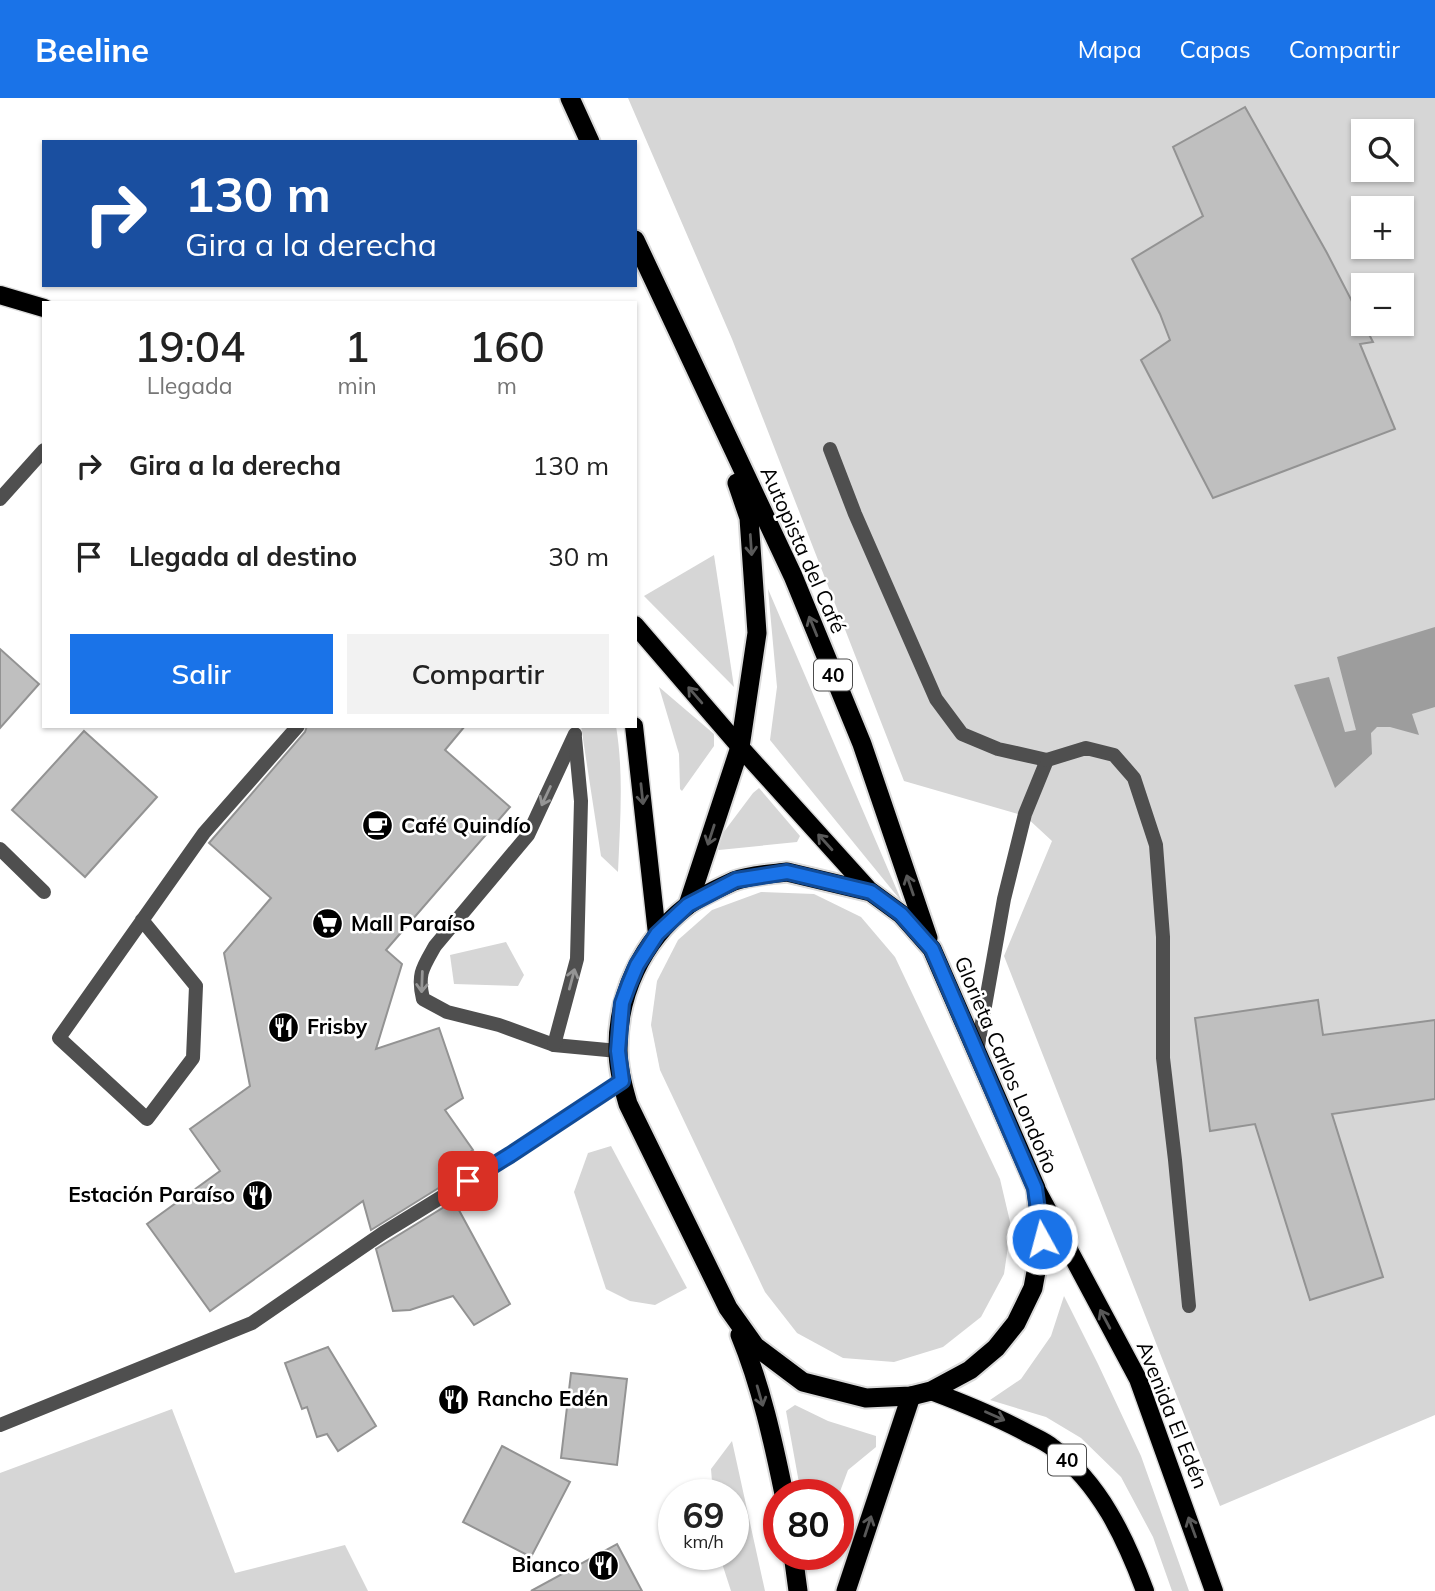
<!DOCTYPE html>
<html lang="es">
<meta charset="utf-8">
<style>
:root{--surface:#fff;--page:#f2f2f2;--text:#222;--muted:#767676;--accent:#1a73e8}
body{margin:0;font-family:Mulish,sans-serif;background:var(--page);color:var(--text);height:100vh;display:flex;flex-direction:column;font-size:26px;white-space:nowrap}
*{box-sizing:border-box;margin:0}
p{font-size:23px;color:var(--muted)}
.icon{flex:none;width:38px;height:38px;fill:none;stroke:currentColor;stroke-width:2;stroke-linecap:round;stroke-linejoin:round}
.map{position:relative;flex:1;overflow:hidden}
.details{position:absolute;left:42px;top:203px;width:595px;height:427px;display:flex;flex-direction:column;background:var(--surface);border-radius:0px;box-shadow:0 2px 5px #0004}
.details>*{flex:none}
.banner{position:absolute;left:42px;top:42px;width:595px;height:147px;border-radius:0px;box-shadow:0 2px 5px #0004;background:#1a4fa0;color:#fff;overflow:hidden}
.fabs{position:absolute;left:1351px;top:21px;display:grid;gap:14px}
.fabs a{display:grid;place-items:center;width:63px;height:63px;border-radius:0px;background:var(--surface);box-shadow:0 2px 5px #0004;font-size:35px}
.speed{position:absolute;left:658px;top:1381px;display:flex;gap:14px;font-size:35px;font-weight:700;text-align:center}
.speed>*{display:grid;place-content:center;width:91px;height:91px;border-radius:50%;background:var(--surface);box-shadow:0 2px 5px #0004;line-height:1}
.speed small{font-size:18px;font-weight:400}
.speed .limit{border:10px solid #d22;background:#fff;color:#111}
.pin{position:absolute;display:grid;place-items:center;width:60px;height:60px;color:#fff;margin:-30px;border-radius:14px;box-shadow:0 4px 10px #0006}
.me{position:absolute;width:77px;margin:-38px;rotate:353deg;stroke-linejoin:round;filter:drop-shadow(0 0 5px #0008)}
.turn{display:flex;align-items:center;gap:24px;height:147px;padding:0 28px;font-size:32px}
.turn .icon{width:91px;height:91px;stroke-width:2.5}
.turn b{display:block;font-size:49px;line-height:60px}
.eta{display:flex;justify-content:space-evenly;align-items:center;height:119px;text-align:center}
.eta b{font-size:42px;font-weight:600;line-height:49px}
.cta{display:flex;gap:14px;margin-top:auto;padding:14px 28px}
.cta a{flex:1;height:80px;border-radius:0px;background:var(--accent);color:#fff;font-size:28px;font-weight:600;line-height:80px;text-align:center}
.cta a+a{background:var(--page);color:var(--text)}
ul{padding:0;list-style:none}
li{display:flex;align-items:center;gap:21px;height:91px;padding:0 28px}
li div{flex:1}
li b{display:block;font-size:26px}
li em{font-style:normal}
header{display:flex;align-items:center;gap:42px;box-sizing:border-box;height:98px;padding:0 35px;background:var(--accent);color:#fff}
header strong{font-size:33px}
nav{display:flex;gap:38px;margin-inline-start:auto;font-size:24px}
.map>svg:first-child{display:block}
.green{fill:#d6d6d6;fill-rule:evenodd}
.water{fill:#9d9d9d}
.building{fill:#bfbfbf;stroke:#939393;stroke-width:2}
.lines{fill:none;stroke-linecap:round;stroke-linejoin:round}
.primary-casing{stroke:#dbdbdb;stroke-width:21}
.trunk-casing{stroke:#dbdbdb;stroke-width:23}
.service{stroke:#4f4f4f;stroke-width:14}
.minor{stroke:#4f4f4f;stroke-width:14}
.primary{stroke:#000;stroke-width:18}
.trunk{stroke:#000;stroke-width:19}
.oneway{stroke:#595959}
.oneway2{stroke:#959595}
.route-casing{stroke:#114b97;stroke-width:18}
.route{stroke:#1a73e8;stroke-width:12}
.labels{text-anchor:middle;stroke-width:5;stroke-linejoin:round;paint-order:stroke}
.shield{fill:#fff;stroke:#4c4c4c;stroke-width:2}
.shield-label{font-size:19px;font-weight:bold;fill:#000}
.street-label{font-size:21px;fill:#000;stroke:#fff}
.poi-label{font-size:21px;font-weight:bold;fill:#000;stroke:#fff;text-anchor:start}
</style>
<header>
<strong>Beeline</strong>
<nav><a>Mapa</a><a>Capas</a><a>Compartir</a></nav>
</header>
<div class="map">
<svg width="1435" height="1493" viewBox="0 0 1435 1493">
<rect width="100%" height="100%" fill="#fff"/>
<g class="green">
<path d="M 628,0 L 1435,0 L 1435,1317 L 1220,1408 L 1004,858 L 1052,743 L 1025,718 L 904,683 L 732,241 ZM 1363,33 L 1402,33 L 1402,72 L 1363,72 ZM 1363,110 L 1402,110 L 1402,149 L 1363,149 ZM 1363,187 L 1402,187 L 1402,226 L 1363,226 Z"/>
<polygon points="714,457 734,589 644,498"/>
<polygon points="768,491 902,804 770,642 777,589"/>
<polygon points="659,589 714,636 714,648 682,693 680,691 679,656"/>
<path d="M 581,628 L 616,628 C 624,676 620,725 618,774 L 601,758 Z"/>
<polygon points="759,690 800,738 797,744 719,752 714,747 753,695"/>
<polygon points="761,794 814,796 861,819 895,859 1000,1081 1011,1128 1004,1176 981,1219 943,1249 894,1264 843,1260 797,1235 765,1194 660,972 651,927 657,883 678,842 712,812"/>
<polygon points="506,844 524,877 518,888 454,886 450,857"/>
<polygon points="611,1048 687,1190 655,1207 630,1203 606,1191 574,1094 588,1055"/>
<polygon points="1064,1198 1098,1266 1141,1358 1189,1493 1172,1493 1153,1439 1121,1379 1081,1340 1046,1319 990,1302 1021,1281 1051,1238"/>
<polygon points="795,1307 828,1323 876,1338 876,1349 848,1372 838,1399 838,1396 801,1396 786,1313"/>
<polygon points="172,1311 235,1475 345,1447 368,1493 0,1493 0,1375"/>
<polygon points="732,1343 765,1493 731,1493 719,1456 733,1456 733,1396 713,1396 711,1371"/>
</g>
<polygon class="water" points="1435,529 1435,609 1412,616 1419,637 1390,629 1377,629 1371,635 1372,656 1335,690 1294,587 1329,579 1345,634 1356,632 1337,559"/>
<g class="building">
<polygon points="1245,9 1327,155 1373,244 1360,246 1395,331 1213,400 1141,262 1170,242 1160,216 1132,161 1203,118 1173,49"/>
<polygon points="0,551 39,586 0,630"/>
<polygon points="307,628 465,628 445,652 510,709 386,852 402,866 376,951 439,930 463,1000 445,1012 473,1052 439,1075 445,1086 371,1132 363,1103 210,1213 147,1126 220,1073 190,1031 250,988 224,855 271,800 209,745 305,634"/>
<polygon points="84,633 157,699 85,779 12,712"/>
<polygon points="1318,902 1323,937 1435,922 1435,1001 1332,1016 1383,1179 1310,1202 1255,1026 1210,1033 1195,920"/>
<polygon points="454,1103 510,1206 474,1227 453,1198 410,1212 393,1213 376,1151"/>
<polygon points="328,1249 376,1328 338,1353 327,1336 317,1339 307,1309 302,1311 285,1265"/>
<polygon points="571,1275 627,1281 617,1367 561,1360"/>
<polygon points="502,1348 570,1384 531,1459 463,1424"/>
<polygon points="617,1446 642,1493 531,1493"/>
</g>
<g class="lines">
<defs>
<g id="primary">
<polyline points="0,197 44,210"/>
<polyline points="635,527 740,649 871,794"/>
<polyline points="634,628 657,836"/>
<polyline points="1038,1094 1138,1281 1214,1493"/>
<path d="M 931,1293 C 963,1305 995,1318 1025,1334 C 1034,1339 1045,1343 1053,1350 C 1100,1386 1125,1439 1145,1493"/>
</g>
<g id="trunk">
<polyline points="570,0 590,44"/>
<polyline points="635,142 793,478 862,646 928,840"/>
<path d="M 787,774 L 871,794 L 901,816 L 932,851 L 1036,1090 L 1042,1141 L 1033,1190 L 1016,1225 L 996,1250 L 970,1272 L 931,1293 L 911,1298 L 866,1300 L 803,1284 L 755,1248 L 728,1210 L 628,1006 C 623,989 618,971 618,953 C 617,897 642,843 687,808 C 697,800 721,789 734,783 C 750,777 770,776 787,774 Z"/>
<polyline points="688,807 740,649 757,535 749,420 737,385"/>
<path d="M 740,1237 C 761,1288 773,1343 784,1396"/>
<polyline points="793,1456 798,1493"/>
<polyline points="846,1493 911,1298"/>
</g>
</defs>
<use href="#primary" class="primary-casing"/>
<use href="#trunk" class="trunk-casing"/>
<g class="service">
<polyline points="830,351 855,416 936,601 962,636 998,651 1047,662 1025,716 1004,801 977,953"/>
<path d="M 575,636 L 528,737 L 435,848 C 423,869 417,876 423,901 L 447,914 L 499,927 L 554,947 L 618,953"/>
<polyline points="1047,662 1086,650 1114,657 1134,680 1156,747 1163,839 1163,960 1175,1062 1189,1208"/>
<polyline points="142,822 196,888 193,960 147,1021 59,940 204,735 298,628"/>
<polyline points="554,947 577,861 581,703 575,640"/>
</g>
<g class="minor">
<polyline points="0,401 44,352"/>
<polyline points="0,751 44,794"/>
<polyline points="0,1327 252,1225 383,1135 510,1057 622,983"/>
</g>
<use href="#primary" class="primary"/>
<use href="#trunk" class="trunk"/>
</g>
<defs><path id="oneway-shaft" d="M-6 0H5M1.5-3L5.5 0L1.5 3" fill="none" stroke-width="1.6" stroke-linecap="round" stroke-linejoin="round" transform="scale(1.75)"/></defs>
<g class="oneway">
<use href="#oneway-shaft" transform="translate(751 447) rotate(86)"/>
<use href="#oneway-shaft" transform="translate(813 528) rotate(-112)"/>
<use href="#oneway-shaft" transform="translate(695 597) rotate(-131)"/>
<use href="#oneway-shaft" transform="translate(642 696) rotate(84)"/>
<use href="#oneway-shaft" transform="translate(711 737) rotate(108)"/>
<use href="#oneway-shaft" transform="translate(825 744) rotate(-132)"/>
<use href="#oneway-shaft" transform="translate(910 787) rotate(-109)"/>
<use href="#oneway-shaft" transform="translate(1105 1221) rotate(-118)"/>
<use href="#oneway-shaft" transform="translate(760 1298) rotate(74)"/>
<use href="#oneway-shaft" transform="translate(995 1318) rotate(24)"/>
<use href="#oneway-shaft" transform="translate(868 1428) rotate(-72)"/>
<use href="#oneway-shaft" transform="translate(1192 1429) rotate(-110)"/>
</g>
<g class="oneway2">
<use href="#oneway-shaft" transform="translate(546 698) rotate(115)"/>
<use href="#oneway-shaft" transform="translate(572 881) rotate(-75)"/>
<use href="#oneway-shaft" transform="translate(422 884) rotate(92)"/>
</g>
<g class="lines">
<defs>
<polyline id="route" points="468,1083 510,1057 622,983 618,953 622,905 629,886 637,867 657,836 688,807 736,782 787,774 871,794 901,816 932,851 1035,1090 1042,1141"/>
</defs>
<use href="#route" class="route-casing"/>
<use href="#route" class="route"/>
</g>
<defs>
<symbol id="cafe-disc" viewBox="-11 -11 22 22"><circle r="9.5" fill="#000" stroke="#fff"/><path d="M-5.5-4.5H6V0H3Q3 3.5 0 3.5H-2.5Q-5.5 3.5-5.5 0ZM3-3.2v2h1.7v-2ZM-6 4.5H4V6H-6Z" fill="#fff"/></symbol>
<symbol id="supermarket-disc" viewBox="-11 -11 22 22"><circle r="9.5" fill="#000" stroke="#fff"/><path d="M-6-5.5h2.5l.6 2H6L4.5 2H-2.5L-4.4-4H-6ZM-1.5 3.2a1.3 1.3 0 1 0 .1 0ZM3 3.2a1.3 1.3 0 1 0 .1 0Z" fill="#fff"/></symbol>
<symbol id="restaurant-disc" viewBox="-11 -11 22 22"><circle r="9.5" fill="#000" stroke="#fff"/><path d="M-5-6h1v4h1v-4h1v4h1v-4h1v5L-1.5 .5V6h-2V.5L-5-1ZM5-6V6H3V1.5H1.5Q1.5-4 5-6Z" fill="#fff"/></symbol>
</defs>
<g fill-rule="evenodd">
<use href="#cafe-disc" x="360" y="710" width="35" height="35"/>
<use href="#supermarket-disc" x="310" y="808" width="35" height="35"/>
<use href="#restaurant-disc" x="266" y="912" width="35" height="35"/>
<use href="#restaurant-disc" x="240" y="1080" width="35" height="35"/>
<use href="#restaurant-disc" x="436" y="1284" width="35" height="35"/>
<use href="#restaurant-disc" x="586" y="1450" width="35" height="35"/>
</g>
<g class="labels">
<g class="shield">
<rect x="814" y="561.5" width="38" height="31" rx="5"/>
<rect x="1048" y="1346.5" width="38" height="31" rx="5"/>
</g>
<g class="shield-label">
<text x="833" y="584">40</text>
<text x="1067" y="1369">40</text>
</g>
<g class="street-label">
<text transform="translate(803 452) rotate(66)" y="7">Autopista del Café</text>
<text transform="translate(1006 967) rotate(67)" y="7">Glorieta Carlos Londoño</text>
<text transform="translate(1172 1317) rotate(68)" y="7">Avenida El Edén</text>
</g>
<g class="poi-label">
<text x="401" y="735">Café Quindío</text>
<text x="351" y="833">Mall Paraíso</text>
<text x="307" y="936">Frisby</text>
<text x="235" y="1104" text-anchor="end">Estación Paraíso</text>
<text x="477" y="1308">Rancho Edén</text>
<text x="580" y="1474" text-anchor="end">Bianco</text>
</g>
</g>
</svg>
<div class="fabs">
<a><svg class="icon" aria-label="search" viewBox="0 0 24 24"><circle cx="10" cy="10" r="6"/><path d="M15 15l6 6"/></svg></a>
<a>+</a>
<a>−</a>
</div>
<div class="speed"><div>69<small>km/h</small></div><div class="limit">80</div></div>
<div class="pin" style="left:468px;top:1083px;background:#d93025"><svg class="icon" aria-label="arrive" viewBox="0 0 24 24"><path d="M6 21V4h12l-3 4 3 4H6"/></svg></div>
<svg class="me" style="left:1042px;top:1141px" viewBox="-20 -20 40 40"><circle r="17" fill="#1a73e8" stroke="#fff" stroke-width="3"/><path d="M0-11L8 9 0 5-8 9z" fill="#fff"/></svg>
<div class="banner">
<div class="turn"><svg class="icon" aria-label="right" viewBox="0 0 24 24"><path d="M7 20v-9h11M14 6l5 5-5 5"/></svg><div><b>130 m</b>Gira a la derecha</div></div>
</div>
<section class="details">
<div class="eta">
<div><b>19:04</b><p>Llegada</p></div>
<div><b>1</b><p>min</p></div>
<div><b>160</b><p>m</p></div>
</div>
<ul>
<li><svg class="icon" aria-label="right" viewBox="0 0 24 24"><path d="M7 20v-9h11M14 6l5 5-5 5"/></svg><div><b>Gira a la derecha</b></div><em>130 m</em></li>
<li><svg class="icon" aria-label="arrive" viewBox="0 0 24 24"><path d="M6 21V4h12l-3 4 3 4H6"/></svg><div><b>Llegada al destino</b></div><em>30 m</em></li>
</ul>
<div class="cta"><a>Salir</a><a>Compartir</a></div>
</section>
</div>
